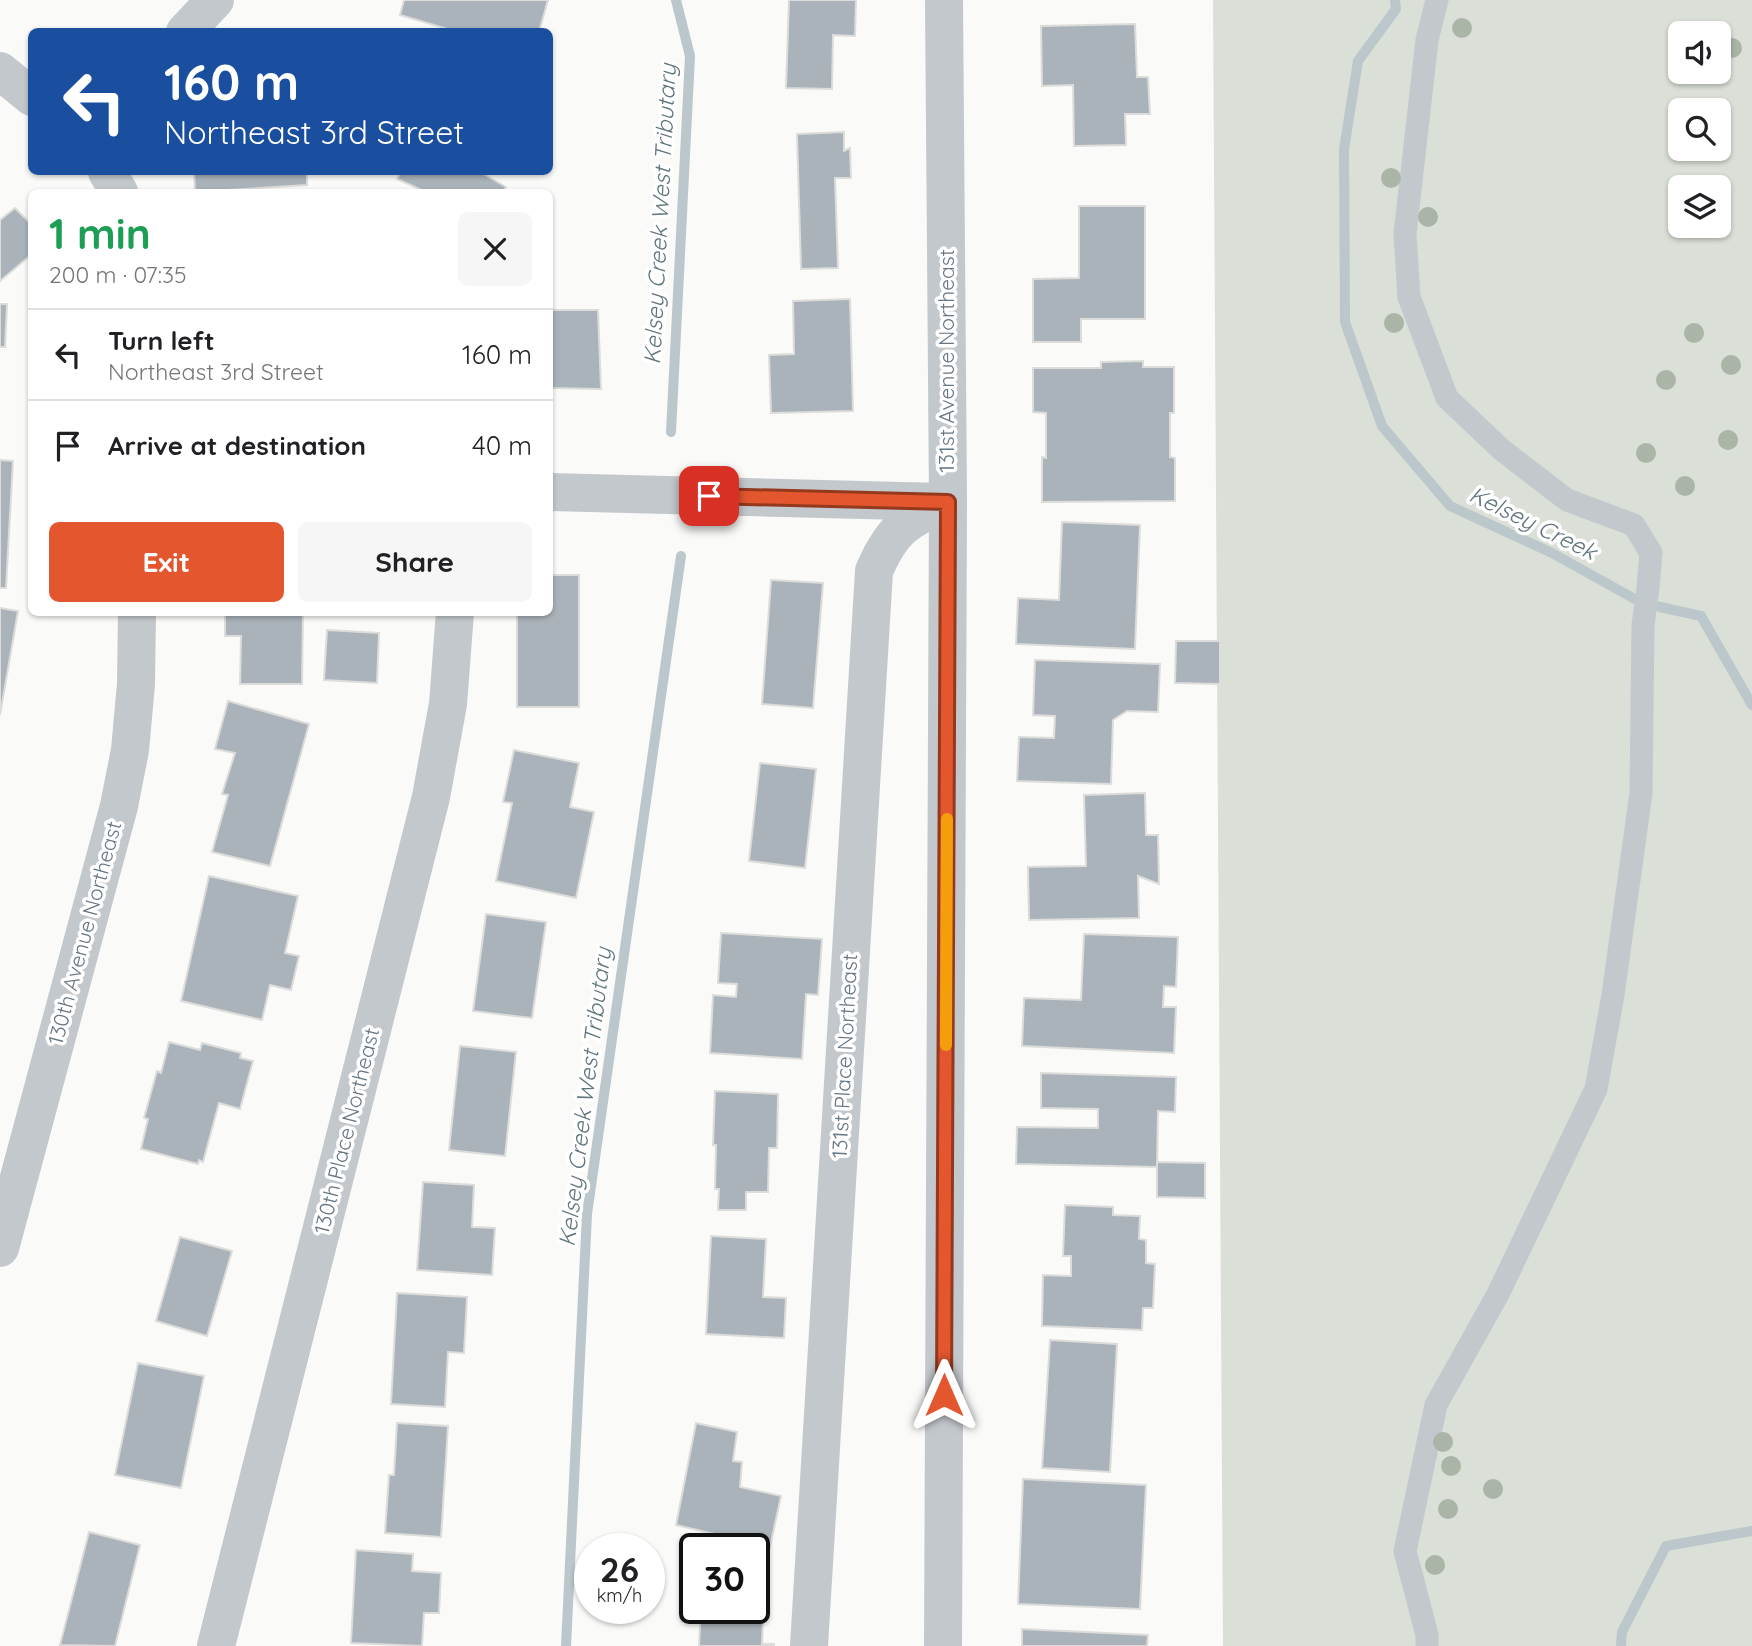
<!DOCTYPE html>
<meta charset="utf-8">
<style>
:root{--surface:#fff;--page:#f6f6f6;--text:#202124;--muted:#757577;--line:#e0e0e0;--accent:#e4572e}
body{margin:0;font-family:Quicksand,sans-serif;background:var(--page);color:var(--text);height:100vh;display:flex;flex-direction:column;font-size:26px;white-space:nowrap}
*{box-sizing:border-box;margin:0}
p{font-size:23px;color:var(--muted)}
.icon{flex:none;width:38px;height:38px;fill:none;stroke:currentColor;stroke-width:2;stroke-linecap:round;stroke-linejoin:round}
.map{position:relative;flex:1;overflow:hidden}
.sheet{position:absolute;left:28px;top:189px;width:525px;height:427px;display:flex;flex-direction:column;background:var(--surface);border-radius:10px;box-shadow:0 2px 5px #0004}
.sheet>*{flex:none}
.guide{position:absolute;left:28px;top:28px;width:525px;height:147px;border-radius:10px;box-shadow:0 2px 5px #0004;background:#1a4fa0;color:#fff;overflow:hidden}
.controls{position:absolute;left:1668px;top:21px;display:grid;gap:14px}
.controls a{display:grid;place-items:center;width:63px;height:63px;border-radius:10px;background:var(--surface);box-shadow:0 2px 5px #0004;font-size:35px}
.speed{position:absolute;left:574px;top:1533px;display:flex;gap:14px;font-size:35px;font-weight:700;text-align:center}
.speed>*{display:grid;place-content:center;width:91px;height:91px;border-radius:50%;background:var(--surface);box-shadow:0 2px 5px #0004;line-height:1}
.speed small{font-size:18px;font-weight:400}
.speed .limit{border:4px solid #111;border-radius:10px;background:#fff;color:#111}
.pin{position:absolute;display:grid;place-items:center;width:60px;height:60px;color:#fff;margin:-30px;border-radius:14px;box-shadow:0 4px 10px #0006}
.me{position:absolute;width:77px;margin:-38px;rotate:0deg;stroke-linejoin:round;filter:drop-shadow(0 0 5px #0008)}
.turn{display:flex;align-items:center;gap:24px;height:147px;padding:0 21px;font-size:32px}
.turn .icon{width:91px;height:91px;stroke-width:2.5}
.turn b{display:block;font-size:49px;line-height:60px}
.round{display:grid;place-items:center;flex:none;width:74px;height:74px;border-radius:10px;background:var(--page)}
.overview{display:flex;align-items:center;justify-content:space-between;height:119px;padding:0 21px}
h1{font-size:42px;font-weight:700;line-height:52px;color:#1e9e55}
.cta{display:flex;gap:14px;margin-top:auto;padding:14px 21px}
.cta a{flex:1;height:80px;border-radius:10px;background:var(--accent);color:#fff;font-size:28px;font-weight:700;line-height:80px;text-align:center}
.cta a+a{background:var(--page);color:var(--text)}
ul{padding:0;list-style:none}
li{display:flex;align-items:center;gap:21px;height:91px;padding:0 21px;border-top:2px solid var(--line)}
li div{flex:1}
li b{display:block;font-size:26px}
li em{font-style:normal}
.map>svg:first-child{display:block}
.green{fill:#dadfd7;fill-rule:evenodd}
.lines{fill:none;stroke-linecap:round;stroke-linejoin:round}
.stream{stroke:#bbc7cb;stroke-width:10}
.building{fill:#aab3b9;stroke:#dcdcda;stroke-width:2}
.lane{stroke:#c3c8cc;stroke-width:23}
.street{stroke:#c3c8cc;stroke-width:38}
.tree{fill:#aab4a7}
.route-casing{stroke:#94391e;stroke-width:18}
.route{stroke:#e4572e;stroke-width:12}
.slow{stroke:#f59e0b;stroke-width:12}
.labels{text-anchor:middle;stroke-width:7;stroke-linejoin:round;paint-order:stroke}
.street-label{font-size:21px;fill:#657683;stroke:#fff}
.water-label{font-size:23px;font-style:italic;fill:#60757c;stroke:#fff}
</style>
<div class="map">
<svg width="1752" height="1646" viewBox="0 0 1752 1646">
<rect width="100%" height="100%" fill="#fafaf8"/>
<path class="green" d="M 1213,0 L 1752,0 L 1752,1646 L 1223,1646 ZM 1680,33 L 1718,33 L 1718,72 L 1680,72 ZM 1680,110 L 1718,110 L 1718,149 L 1680,149 ZM 1680,187 L 1718,187 L 1718,226 L 1680,226 Z"/>
<g class="lines">
<g class="stream">
<polyline points="1395,0 1396,9 1358,61 1344,149 1345,322 1382,426 1450,506 1552,553 1642,603 1701,616 1752,705"/>
<polyline points="671,432 690,56 676,0"/>
<polyline points="566,1646 587,1214 681,556"/>
<polyline points="1621,1646 1622,1632 1666,1546 1752,1531"/>
</g>
</g>
<g class="building">
<polygon points="404,0 548,0 539,32 458,32 400,15"/>
<polygon points="789,0 856,0 855,36 833,35 832,89 786,88"/>
<polygon points="1135,24 1137,77 1148,77 1150,114 1125,114 1126,145 1074,146 1073,85 1042,86 1041,26"/>
<polygon points="844,132 844,151 850,148 851,178 835,178 838,268 801,269 797,134"/>
<polygon points="194,172 307,172 307,185 195,192"/>
<polygon points="401,172 482,172 482,173 506,187 503,192 426,192 397,179"/>
<polygon points="1079,206 1145,206 1145,319 1081,319 1081,342 1033,342 1033,279 1079,278"/>
<polygon points="15,208 32,225 32,254 0,281 0,220"/>
<polygon points="850,299 853,411 771,413 769,355 794,354 793,301"/>
<polygon points="0,304 7,304 5,347 0,347"/>
<polygon points="550,310 598,310 601,389 550,388"/>
<polygon points="1143,361 1143,367 1174,367 1174,413 1170,413 1170,457 1175,458 1175,501 1042,502 1042,457 1046,458 1046,413 1033,412 1033,368 1101,368 1101,362"/>
<polygon points="0,460 13,461 6,588 0,588"/>
<polygon points="1062,522 1140,525 1135,649 1016,644 1018,598 1059,600"/>
<polygon points="550,575 579,575 579,707 517,707 517,612 550,612"/>
<polygon points="771,580 823,583 813,708 762,704"/>
<polygon points="0,608 18,611 0,715"/>
<polygon points="225,612 303,612 302,684 240,684 241,636 225,636"/>
<polygon points="327,630 379,633 377,683 324,680"/>
<polygon points="1176,641 1220,641 1220,684 1175,683"/>
<polygon points="1035,660 1160,664 1158,712 1127,711 1113,720 1111,784 1017,781 1019,737 1054,738 1055,716 1033,715"/>
<polygon points="228,701 309,724 270,866 212,852 228,795 222,794 235,753 215,749"/>
<polygon points="514,750 579,763 570,807 594,812 576,898 496,881 512,803 503,802"/>
<polygon points="760,763 816,769 805,868 749,861"/>
<polygon points="1145,793 1146,835 1158,835 1159,884 1138,876 1139,918 1029,920 1028,867 1086,866 1084,795"/>
<polygon points="209,876 298,896 285,953 299,956 291,990 270,985 262,1020 181,1001"/>
<polygon points="486,914 546,922 532,1018 473,1011"/>
<polygon points="721,933 822,939 818,995 806,994 802,1059 710,1053 713,995 736,997 737,984 718,983"/>
<polygon points="1084,934 1178,937 1176,987 1164,986 1163,1007 1176,1007 1174,1053 1022,1046 1024,998 1081,1000"/>
<polygon points="169,1042 200,1050 202,1043 241,1053 240,1058 253,1061 240,1109 219,1103 203,1162 199,1160 198,1164 141,1149 148,1119 144,1118 157,1071 161,1073"/>
<polygon points="460,1046 516,1052 505,1156 449,1150"/>
<polygon points="1041,1073 1176,1077 1175,1112 1158,1111 1157,1167 1016,1164 1017,1127 1098,1128 1098,1109 1041,1108"/>
<polygon points="715,1091 778,1094 777,1148 769,1148 768,1192 746,1192 746,1210 718,1210 719,1189 715,1189 716,1145 713,1145"/>
<polygon points="1157,1162 1205,1163 1205,1198 1157,1197"/>
<polygon points="423,1182 474,1185 472,1227 495,1228 492,1275 417,1270"/>
<polygon points="1065,1205 1113,1207 1113,1215 1140,1216 1139,1239 1146,1240 1146,1263 1155,1264 1153,1308 1143,1308 1142,1330 1042,1326 1043,1275 1071,1276 1071,1256 1063,1256"/>
<polygon points="711,1236 766,1239 763,1297 786,1298 784,1338 706,1334"/>
<polygon points="180,1237 232,1251 207,1336 156,1321"/>
<polygon points="397,1293 467,1297 464,1353 448,1352 445,1407 391,1404"/>
<polygon points="1050,1340 1117,1344 1110,1472 1042,1468"/>
<polygon points="138,1363 204,1376 181,1488 115,1475"/>
<polygon points="397,1423 448,1426 441,1537 385,1533 389,1475 394,1475"/>
<polygon points="696,1423 737,1432 733,1461 742,1462 740,1487 781,1496 770,1547 676,1525"/>
<polygon points="1023,1479 1146,1485 1140,1609 1018,1604"/>
<polygon points="89,1532 140,1545 115,1646 60,1645"/>
<polygon points="356,1550 413,1554 412,1571 441,1573 439,1613 424,1613 422,1646 351,1643"/>
<polygon points="754,1568 765,1568 762,1644 774,1644 774,1646 699,1646 701,1608 754,1608"/>
<polygon points="1022,1629 1148,1635 1147,1646 1022,1646"/>
</g>
<g class="lines">
<polyline class="lane" points="1427,1646 1427,1635 1405,1551 1436,1405 1498,1294 1596,1089 1613,995 1641,793 1643,625 1648,588 1651,553 1634,525 1567,500 1502,450 1447,398 1409,297 1405,234 1427,40 1437,0"/>
<g class="street">
<polyline points="185,32 215,0"/>
<polyline points="0,71 32,97"/>
<polyline points="107,172 119,192"/>
<polyline points="550,492 943,502"/>
<polyline points="0,1248 119,806 130,750 136,684 137,612"/>
<polyline points="216,1646 431,797 448,704 455,612"/>
<path d="M 809,1646 L 874,571 C 893,527 906,521 948,502"/>
<polyline points="943,1646 948,502 944,0"/>
</g>
</g>
<g class="tree">
<circle cx="1462" cy="28" r="10"/>
<circle cx="1732" cy="48" r="10"/>
<circle cx="1391" cy="178" r="10"/>
<circle cx="1428" cy="217" r="10"/>
<circle cx="1394" cy="323" r="10"/>
<circle cx="1694" cy="333" r="10"/>
<circle cx="1731" cy="365" r="10"/>
<circle cx="1666" cy="380" r="10"/>
<circle cx="1728" cy="440" r="10"/>
<circle cx="1646" cy="453" r="10"/>
<circle cx="1685" cy="486" r="10"/>
<circle cx="1443" cy="1442" r="10"/>
<circle cx="1451" cy="1466" r="10"/>
<circle cx="1493" cy="1489" r="10"/>
<circle cx="1448" cy="1509" r="10"/>
<circle cx="1435" cy="1565" r="10"/>
</g>
<g class="lines">
<defs>
<polyline id="route" points="709,496 948,502 944,1395"/>
</defs>
<use href="#route" class="route-casing"/>
<use href="#route" class="route"/>
<polyline class="slow" points="946,1045 947,819"/>
</g>
<g class="labels">
<g class="street-label">
<text transform="translate(947 361) rotate(-90)" y="7">131st Avenue Northeast</text>
<text transform="translate(85 933) rotate(-75)" y="7">130th Avenue Northeast</text>
<text transform="translate(845 1056) rotate(-87)" y="7">131st Place Northeast</text>
<text transform="translate(347 1131) rotate(-76)" y="7">130th Place Northeast</text>
</g>
<g class="water-label">
<text transform="translate(660 214) rotate(-87)" y="8">Kelsey Creek West Tributary</text>
<text transform="translate(1533 523) rotate(26)" y="8">Kelsey Creek</text>
<text transform="translate(585 1097) rotate(-83)" y="8">Kelsey Creek West Tributary</text>
</g>
</g>
</svg>
<div class="controls">
<a><svg class="icon" aria-label="sound" viewBox="0 0 24 24"><path d="M4 9h4l5-4v14l-5-4H4zM17 9q2 3 0 6"/></svg></a>
<a><svg class="icon" aria-label="search" viewBox="0 0 24 24"><circle cx="10" cy="10" r="6"/><path d="M15 15l6 6"/></svg></a>
<a><svg class="icon" aria-label="layers" viewBox="0 0 24 24"><path d="M12 4l9 5-9 5-9-5zM3 14l9 5 9-5"/></svg></a>
</div>
<div class="speed"><div>26<small>km/h</small></div><div class="limit">30</div></div>
<div class="pin" style="left:709px;top:496px;background:#d93025"><svg class="icon" aria-label="arrive" viewBox="0 0 24 24"><path d="M6 21V4h12l-3 4 3 4H6"/></svg></div>
<svg class="me" style="left:944px;top:1395px" viewBox="-20 -20 40 40"><path d="M0-17L14 15 0 8-14 15z" fill="#e4572e" stroke="#fff" stroke-width="4"/></svg>
<div class="guide">
<div class="turn"><svg class="icon" aria-label="left" viewBox="0 0 24 24"><path d="M17 20v-9H6M10 6l-5 5 5 5"/></svg><div><b>160 m</b>Northeast 3rd Street</div></div>
</div>
<section class="sheet">
<div class="overview"><div><h1>1 min</h1><p>200 m · 07:35</p></div><a class="round"><svg class="icon" aria-label="close" viewBox="0 0 24 24"><path d="M6 6l12 12M18 6L6 18"/></svg></a></div>
<ul>
<li><svg class="icon" aria-label="left" viewBox="0 0 24 24"><path d="M17 20v-9H6M10 6l-5 5 5 5"/></svg><div><b>Turn left</b><p>Northeast 3rd Street</p></div><em>160 m</em></li>
<li><svg class="icon" aria-label="arrive" viewBox="0 0 24 24"><path d="M6 21V4h12l-3 4 3 4H6"/></svg><div><b>Arrive at destination</b></div><em>40 m</em></li>
</ul>
<div class="cta"><a>Exit</a><a>Share</a></div>
</section>
</div>
